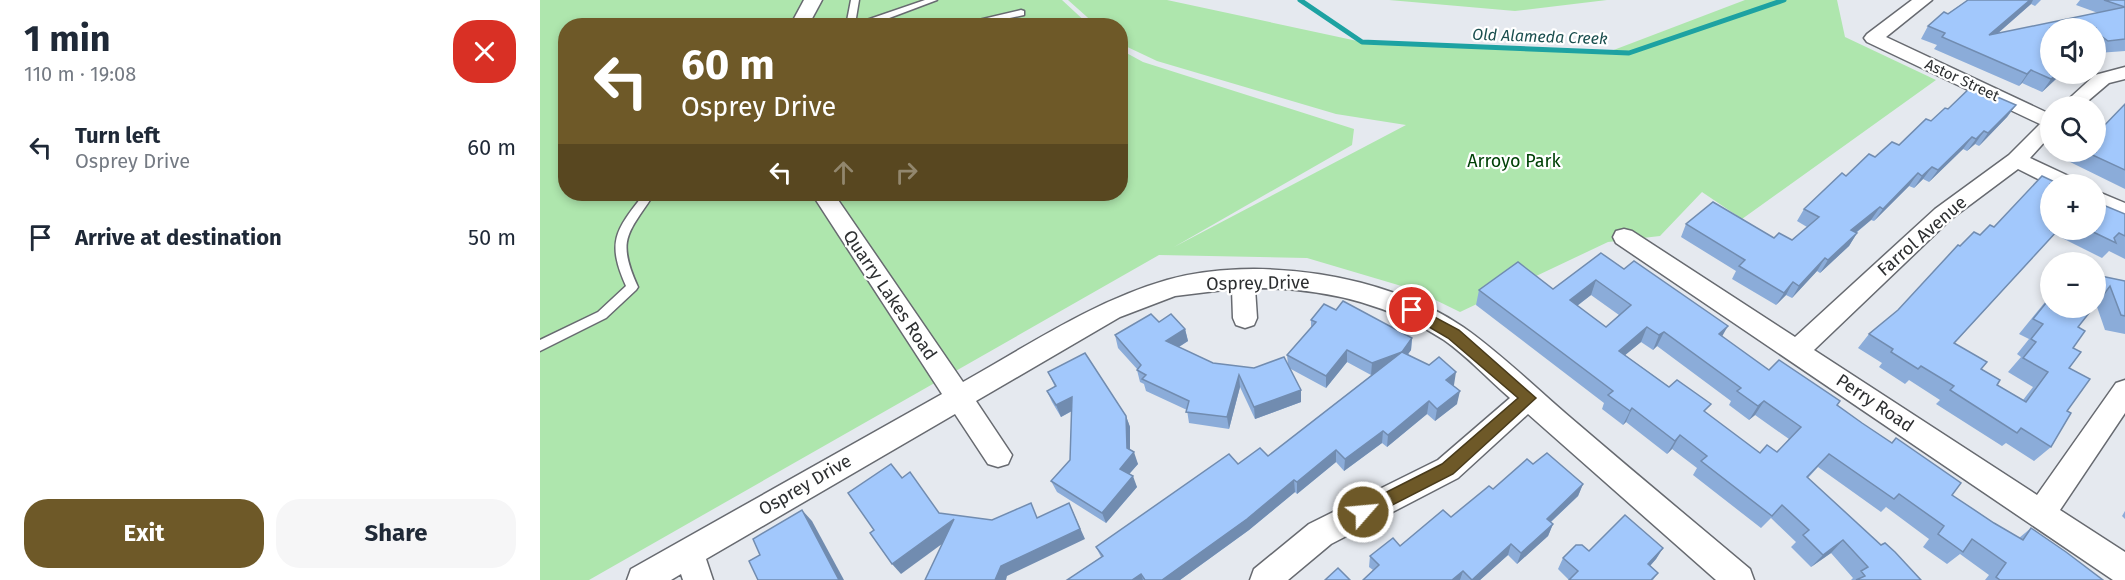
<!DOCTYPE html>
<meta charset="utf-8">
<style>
:root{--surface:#fff;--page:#f6f6f7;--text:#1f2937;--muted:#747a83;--accent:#6e5928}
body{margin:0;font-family:"Fira Sans",sans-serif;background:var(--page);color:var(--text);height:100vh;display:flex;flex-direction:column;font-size:22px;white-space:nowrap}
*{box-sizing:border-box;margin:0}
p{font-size:20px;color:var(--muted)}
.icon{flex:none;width:33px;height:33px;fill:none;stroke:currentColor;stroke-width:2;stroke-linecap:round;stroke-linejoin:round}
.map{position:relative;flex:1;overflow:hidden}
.drawer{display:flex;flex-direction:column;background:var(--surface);width:540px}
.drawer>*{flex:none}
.guide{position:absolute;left:18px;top:18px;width:570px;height:183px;border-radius:24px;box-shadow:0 3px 9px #0003;background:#6e5928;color:#fff;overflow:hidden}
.controls{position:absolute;left:1500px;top:18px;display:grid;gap:12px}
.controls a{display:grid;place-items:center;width:66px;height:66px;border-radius:50%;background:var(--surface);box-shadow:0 3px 9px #0003;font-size:30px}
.pin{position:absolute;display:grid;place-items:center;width:51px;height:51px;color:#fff;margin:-26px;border:3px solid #fff;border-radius:50%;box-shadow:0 2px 6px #0007}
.me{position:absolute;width:66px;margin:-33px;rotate:63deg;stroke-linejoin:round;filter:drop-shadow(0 0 4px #0008)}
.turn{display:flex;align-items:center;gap:21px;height:126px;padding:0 24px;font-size:27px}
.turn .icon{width:78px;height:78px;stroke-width:2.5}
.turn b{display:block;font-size:42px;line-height:51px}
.lanes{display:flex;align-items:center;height:57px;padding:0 24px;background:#0003;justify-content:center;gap:30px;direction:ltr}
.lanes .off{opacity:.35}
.round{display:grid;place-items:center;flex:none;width:63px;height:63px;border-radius:24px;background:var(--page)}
.summary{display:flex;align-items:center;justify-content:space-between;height:102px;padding:0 24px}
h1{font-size:36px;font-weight:700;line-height:45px}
.button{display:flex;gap:12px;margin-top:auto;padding:12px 24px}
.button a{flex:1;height:69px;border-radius:24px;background:var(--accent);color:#fff;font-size:24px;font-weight:700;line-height:69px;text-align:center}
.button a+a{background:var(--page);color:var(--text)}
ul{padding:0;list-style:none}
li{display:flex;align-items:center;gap:18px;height:90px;padding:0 24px}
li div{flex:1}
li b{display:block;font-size:22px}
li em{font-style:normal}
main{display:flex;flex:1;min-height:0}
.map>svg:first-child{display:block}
.green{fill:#aee6ad}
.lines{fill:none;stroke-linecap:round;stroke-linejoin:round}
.stream{stroke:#1da2a2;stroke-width:5}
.lane-casing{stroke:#676a70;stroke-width:3}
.street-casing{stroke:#676a70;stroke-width:3}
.lane{fill:#fff;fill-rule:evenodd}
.street{fill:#fff;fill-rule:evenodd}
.wall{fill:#8bacd9;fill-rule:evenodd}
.shaded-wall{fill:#718cb0}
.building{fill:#a2c8fc;stroke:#718cb0;stroke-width:1.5;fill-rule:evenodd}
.route{fill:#6e5928;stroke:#483a1a;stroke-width:1.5}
.labels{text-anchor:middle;stroke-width:4.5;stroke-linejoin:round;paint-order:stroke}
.far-street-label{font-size:15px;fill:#2d2f31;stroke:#fff}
.far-water-label{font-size:16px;font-style:italic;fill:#1b4f4f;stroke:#fff}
.park-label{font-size:18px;fill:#004207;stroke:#fff}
.street-label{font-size:18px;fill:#2d2f31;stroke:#fff}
</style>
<main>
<section class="drawer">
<div class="summary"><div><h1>1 min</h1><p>110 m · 19:08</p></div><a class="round" style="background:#d93025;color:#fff"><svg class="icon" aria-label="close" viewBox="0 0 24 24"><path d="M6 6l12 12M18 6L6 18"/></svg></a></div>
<ul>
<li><svg class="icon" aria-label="left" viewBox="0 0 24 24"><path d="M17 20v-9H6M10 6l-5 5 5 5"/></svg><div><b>Turn left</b><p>Osprey Drive</p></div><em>60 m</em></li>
<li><svg class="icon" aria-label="arrive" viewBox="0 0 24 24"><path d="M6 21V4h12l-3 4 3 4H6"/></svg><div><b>Arrive at destination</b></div><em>50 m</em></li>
</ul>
<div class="button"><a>Exit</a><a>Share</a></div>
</section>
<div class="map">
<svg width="1585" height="580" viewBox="0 0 1585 580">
<rect width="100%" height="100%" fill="#e5e9ef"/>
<g class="green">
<polygon points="0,0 522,0 549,25 26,26 26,194 580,194 581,50 603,62 814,129 812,145 634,247 866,125 796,114 617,61 581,44 580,26 556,25 528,0 627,0 822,42 1071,51 1205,0 1297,0 1305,37 1396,80 1202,219 1162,192 1120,236 1068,242 920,312 875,290 767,258 619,255 49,580 0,580"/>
<polygon points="849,0 1067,0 975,11"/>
</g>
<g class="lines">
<polyline class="stream" points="760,0 822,42 1089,53 1244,0"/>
<defs>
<g id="lane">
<polygon points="311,0 319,0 315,24 385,0 397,0 328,26 306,26"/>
<polygon points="481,10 484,11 484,15 432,26 413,26"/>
<path d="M 104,194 L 114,194 C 88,234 76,239 98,287 L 96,290 L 66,318 L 0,351 L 0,340 L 58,312 L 86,286 C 66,241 76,230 104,194 Z"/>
</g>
<g id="street">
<polygon points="264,0 282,0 268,26 250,26"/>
<polygon points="1372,0 1392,0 1346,37 1510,114 1510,136 1490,158 1535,179 1538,184 1510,185 1478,169 1411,219 1274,350 1497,495 1576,383 1585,380 1585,413 1520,510 1585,552 1585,580 1573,580 1076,243 1073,237 1076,231 1084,229 1092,231 1255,337 1395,209 1469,155 1500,124 1327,42 1324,38 1327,34"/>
<polygon points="1585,67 1585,79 1569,83 1542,106 1521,106 1555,75"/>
<polygon points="1556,191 1585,203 1585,220 1556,207"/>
<path d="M 272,194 L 294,194 L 423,382 C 489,345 554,301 627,280 C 716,255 846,274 923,327 C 962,354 1002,394 1038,424 C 1095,473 1153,521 1210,569 L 1214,580 L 1176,580 L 988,414 L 918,478 L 791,544 L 748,580 L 710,580 L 714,569 L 769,524 L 898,460 L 970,398 C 948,379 927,356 904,340 C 847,303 783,288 715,288 L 717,318 L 714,325 L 705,328 L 696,325 L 693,318 L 692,289 L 635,296 L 580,317 L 436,401 L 472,455 L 468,464 L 458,467 L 448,464 L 415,414 L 166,559 L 173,580 L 143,580 L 141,574 L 131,580 L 87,580 L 91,569 L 402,394 Z"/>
</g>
</defs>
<use href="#lane" class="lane-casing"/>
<use href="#street" class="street-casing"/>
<use href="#lane" class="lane"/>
<use href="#street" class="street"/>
</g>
<g class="wall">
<polygon points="1428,0 1501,0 1495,6 1491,4 1457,34 1558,13 1536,5 1540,0 1585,0 1585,51 1558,53 1556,51 1556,28 1510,74 1521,74 1517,78 1502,92 1482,83 1479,86 1394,49 1397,45 1381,39 1388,26"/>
<polygon points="1585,104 1585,189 1528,161 1536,152 1556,152 1558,132"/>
<polygon points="1476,105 1467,117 1439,146 1435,144 1427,151 1423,149 1389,182 1383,179 1374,188 1369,186 1334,221 1331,220 1316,233 1317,233 1309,246 1280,273 1277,271 1252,298 1246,295 1236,305 1192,279 1196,271 1141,237 1146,224 1252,240 1267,227 1257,221 1264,209 1306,176 1335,157 1359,145 1408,109"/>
<polygon points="1585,214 1585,259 1569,251 1562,258 1514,234 1415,343 1457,385 1483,400 1493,387 1468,372 1481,357 1477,354 1489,339 1479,334 1510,296 1510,308 1538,327 1529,368 1527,411 1511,447 1494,461 1466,443 1462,446 1396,404 1400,400 1369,380 1365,384 1339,367 1342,363 1318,348 1329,334 1358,310 1420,246 1454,227 1510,230 1556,230"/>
<path d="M 1061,253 L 1229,370 L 1297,405 L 1412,495 L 1454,523 L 1479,538 L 1491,528 L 1563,580 L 1445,580 L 1449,575 L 1420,554 L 1407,564 L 1383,547 L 1389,539 L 1346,507 L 1341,512 L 1278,467 L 1268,478 L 1341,545 L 1381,580 L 1311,580 L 1313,578 L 1291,553 L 1271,567 L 1251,547 L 1256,542 L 1231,518 L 1221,528 L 1153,475 L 1157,468 L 1132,449 L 1127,454 L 1086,422 L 1083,425 L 1062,409 L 1064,403 L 936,305 L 939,290 L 1013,289 ZM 1051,295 L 1079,315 L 1066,327 L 1037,306 ZM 1101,342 L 1113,350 L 1117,346 L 1191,401 L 1189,405 L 1209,420 L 1215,415 L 1249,439 L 1237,452 L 1220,453 L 1166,413 L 1085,355 Z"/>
<polygon points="1556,275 1585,281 1585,334 1565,330 1556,304"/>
<polygon points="796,310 872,338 871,350 868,354 914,385 913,386 917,404 895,421 887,414 847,447 842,443 804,471 796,462 757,494 755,492 709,530 640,580 527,580 561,557 556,547 698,464 728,456 833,374 831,375 807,362 786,388 749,368 761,402 715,419 700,387 689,429 649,423 647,410 606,391 604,384 600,382 597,370 597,369 578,348 575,335 619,322 645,329 648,341 639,347 673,363 714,368 748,365 747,355 771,328 771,320"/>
<polygon points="508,372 586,416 590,427 590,450 598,464 589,474 597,487 566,523 517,492 511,481 530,460 532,411 521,417 512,402 507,391 515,387"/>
<polygon points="993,464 1043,484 1038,496 1011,522 1013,524 1008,536 977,564 968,555 940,580 823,580 833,570 829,567 830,556 860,546 911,517 953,489"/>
<polygon points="1585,511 1585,519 1582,516"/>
<polygon points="1123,548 1116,559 1110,566 1118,573 1113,580 1029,580 1018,569 1023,558 1049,551"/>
</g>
<g class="shaded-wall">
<polygon points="1490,0 1493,0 1491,4 1441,48 1449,35"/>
<polygon points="1491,70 1482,83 1479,86 1487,74"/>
<polygon points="1517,74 1521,74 1517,78 1502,92 1511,79"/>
<polygon points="1476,105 1467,117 1439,146 1448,133"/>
<polygon points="1444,131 1435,144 1427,151 1436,139"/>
<polygon points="1432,137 1423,149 1389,182 1398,170"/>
<polygon points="1392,167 1383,179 1374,188 1382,176"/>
<polygon points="1378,173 1369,186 1334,221 1343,209"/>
<polygon points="1340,207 1331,220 1303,243 1311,230"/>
<polygon points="1317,233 1309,246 1280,273 1288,260"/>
<polygon points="1285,258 1277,271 1252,298 1259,286"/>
<polygon points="1056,280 1051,295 1025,315 1030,300"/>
<polygon points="1253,282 1246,295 1236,305 1244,293"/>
<polygon points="1188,326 1180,340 1179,334"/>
<polygon points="1107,327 1101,342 1073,365 1079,351"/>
<polygon points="645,329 648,341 629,353 626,341"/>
<polygon points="1124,332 1117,346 1113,350 1119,335"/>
<polygon points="872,338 871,350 861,364 831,375 832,363"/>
<polygon points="807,350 807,362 786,388 786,376"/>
<polygon points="916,372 914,385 904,392 906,380"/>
<polygon points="699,375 700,387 689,429 687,417"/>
<polygon points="761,390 761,402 715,419 714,407"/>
<polygon points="920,391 917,404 895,421 897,409"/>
<polygon points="532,397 537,408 521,417 516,405"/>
<polygon points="889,401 887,414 847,447 848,435"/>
<polygon points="1224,401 1215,415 1209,420 1218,406"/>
<polygon points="1092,408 1086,422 1083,425 1090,411"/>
<polygon points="586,416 590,427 590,457 594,452 598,464 584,480 580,469 587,448"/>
<polygon points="843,431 842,443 804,471 805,459"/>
<polygon points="1140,435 1132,449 1127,454 1135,441"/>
<polygon points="796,450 796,462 757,494 757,482"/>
<polygon points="593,476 597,487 566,523 562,513"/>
<polygon points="754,480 755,492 709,530 640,580 622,580"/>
<polygon points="1043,484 1038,496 1002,530 1007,519"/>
<polygon points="529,503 545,539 467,576 466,580 455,580 461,566"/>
<polygon points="262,510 272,521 304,580 299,580"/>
<polygon points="414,519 421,530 361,574 352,564"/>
<polygon points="1013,524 1008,536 977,564 981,553"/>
<polygon points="1303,540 1291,553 1271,567 1283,555"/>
<polygon points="971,544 968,555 940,580 932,580"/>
<polygon points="1123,548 1116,559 1101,576 1108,564"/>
<polygon points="923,571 920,580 912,580"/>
<polygon points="601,574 603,580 592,580"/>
</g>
<g class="building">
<polygon points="1428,0 1490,0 1449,35 1585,7 1585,39 1568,41 1561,36 1556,41 1556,28 1510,28 1510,74 1517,74 1511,79 1491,70 1487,74 1402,37 1405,33 1388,26 1404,12 1408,14"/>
<polygon points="1564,0 1585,0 1585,7"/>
<polygon points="1432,86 1476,105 1448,133 1444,131 1436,139 1432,137 1398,170 1392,167 1382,176 1378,173 1343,209 1340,207 1311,230 1317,233 1288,260 1285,258 1259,286 1253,282 1244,293 1199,266 1205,260 1146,224 1173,202 1234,238 1239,233 1252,240 1279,217 1264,209 1302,173 1306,176 1329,154 1335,157 1352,142 1359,145 1386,119 1391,121 1405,108 1408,109"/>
<polygon points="1585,104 1585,170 1546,152 1556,152 1556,131 1558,132"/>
<polygon points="1502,176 1519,184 1510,184 1510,230 1518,230 1414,343 1447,362 1441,369 1460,380 1457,385 1486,402 1508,372 1483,358 1496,342 1491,339 1503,324 1493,319 1510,298 1510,308 1553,308 1538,327 1545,331 1533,348 1541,352 1529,368 1550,379 1527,411 1531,413 1511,447 1481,428 1477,433 1410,390 1414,386 1381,366 1378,369 1351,352 1353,349 1329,334 1358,310 1418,245 1420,246 1434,232 1440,235 1450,225 1454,227"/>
<polygon points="1556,202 1585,214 1585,236 1579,233 1574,238 1576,243 1549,230 1556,230"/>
<path d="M 1061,253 L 1084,269 L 1094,261 L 1188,326 L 1179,334 L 1229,370 L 1239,360 L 1300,401 L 1297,405 L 1322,423 L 1352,443 L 1356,438 L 1421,483 L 1412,495 L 1454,523 L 1483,540 L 1491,528 L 1526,552 L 1563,580 L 1460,580 L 1456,577 L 1466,563 L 1432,539 L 1423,552 L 1398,534 L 1404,526 L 1359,494 L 1354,499 L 1289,454 L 1267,477 L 1341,545 L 1345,543 L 1355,552 L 1381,580 L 1316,580 L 1325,576 L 1321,571 L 1328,567 L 1303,540 L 1283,555 L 1263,535 L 1269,530 L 1242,505 L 1232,516 L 1161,461 L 1167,456 L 1140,435 L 1135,441 L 1092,408 L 1090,411 L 1068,395 L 1073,391 L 939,290 L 978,262 L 1013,289 ZM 1056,280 L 1091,305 L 1066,327 L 1030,300 ZM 1107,327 L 1119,335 L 1124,332 L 1201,388 L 1197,391 L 1218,406 L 1224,401 L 1261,427 L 1237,452 L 1227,445 L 1220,453 L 1164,411 L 1171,404 L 1137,380 L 1129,387 L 1079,351 Z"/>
<polygon points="1556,275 1585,281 1585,316 1581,315 1570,286 1556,305"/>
<polygon points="803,301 872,338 862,352 832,363 807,350 786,376 747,355 776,322 771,320 784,304 796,310"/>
<polygon points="611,314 619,322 631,314 645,329 626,341 673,363 714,368 744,357 761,390 714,407 699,375 687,417 646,412 649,401 602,379 606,375 597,370 601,365 575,335"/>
<polygon points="862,352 889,365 899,357 916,372 906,380 920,391 897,409 889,401 848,435 843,431 805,459 796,450 757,482 754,480 707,519 622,580 605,580 601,574 592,580 527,580 563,556 556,547 689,454 698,464 720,448 728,456"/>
<polygon points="545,353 586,416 587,448 594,452 580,469 593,476 562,513 511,481 530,460 532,397 516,405 507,391 516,386 508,372"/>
<polygon points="1007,453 1043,484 1007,519 1013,524 981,553 971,544 932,580 923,571 912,580 823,580 839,565 830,556 853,538 860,546 903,510 911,517 949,486 953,489 987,459 993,464"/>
<polygon points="351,464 362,478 370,472 399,513 452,520 491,503 497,518 529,503 540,529 461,566 455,580 385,580 414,519 352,564 330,533 334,530 308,493"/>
<polygon points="262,510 299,580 218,580 209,561 220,555 213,539"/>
<polygon points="1085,515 1123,548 1108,564 1118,573 1111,580 1029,580 1038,571 1023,558 1036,545 1042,545 1049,551"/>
<polygon points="798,568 810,580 785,580"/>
</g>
<polygon class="route" points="872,305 919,330 996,398 913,474 823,520 817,518 814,512 817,507 902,464 978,398 908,338 867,314 867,307"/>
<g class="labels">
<g class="far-street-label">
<text transform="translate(1422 80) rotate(25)" y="5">Astor Street</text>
</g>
<g class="far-water-label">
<text transform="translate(1000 36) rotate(2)" y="6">Old Alameda Creek</text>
</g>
<g class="park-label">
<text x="974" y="167">Arroyo Park</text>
</g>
<g class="street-label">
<text transform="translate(1382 236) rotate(-41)" y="6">Farrol Avenue</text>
<text transform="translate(718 283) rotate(-1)" y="6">Osprey Drive</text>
<text transform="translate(350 295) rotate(56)" y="6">Quarry Lakes Road</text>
<text transform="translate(1335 403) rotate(34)" y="6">Perry Road</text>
<text transform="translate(265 485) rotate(-30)" y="6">Osprey Drive</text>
</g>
</g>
</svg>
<div class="controls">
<a><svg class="icon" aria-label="sound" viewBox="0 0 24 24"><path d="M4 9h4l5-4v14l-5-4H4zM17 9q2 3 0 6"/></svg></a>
<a><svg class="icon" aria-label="search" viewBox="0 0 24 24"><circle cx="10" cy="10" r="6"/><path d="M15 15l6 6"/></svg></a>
<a>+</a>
<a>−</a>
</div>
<div class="pin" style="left:872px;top:310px;background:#d93025"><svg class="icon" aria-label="arrive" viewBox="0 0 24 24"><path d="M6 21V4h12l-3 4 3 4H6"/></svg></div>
<svg class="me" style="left:823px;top:512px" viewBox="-20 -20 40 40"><circle r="17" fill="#6e5928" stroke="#fff" stroke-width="3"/><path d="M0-11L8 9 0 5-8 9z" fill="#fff"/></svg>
<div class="guide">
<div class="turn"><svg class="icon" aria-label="left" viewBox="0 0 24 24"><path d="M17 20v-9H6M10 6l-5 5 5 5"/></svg><div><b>60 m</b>Osprey Drive</div></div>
<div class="lanes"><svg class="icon" aria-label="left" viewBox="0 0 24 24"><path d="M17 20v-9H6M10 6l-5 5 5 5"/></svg><svg class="icon off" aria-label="ahead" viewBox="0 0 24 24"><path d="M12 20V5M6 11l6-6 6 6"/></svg><svg class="icon off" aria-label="right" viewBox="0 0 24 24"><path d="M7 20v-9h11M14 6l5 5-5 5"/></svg></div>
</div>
</div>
</main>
